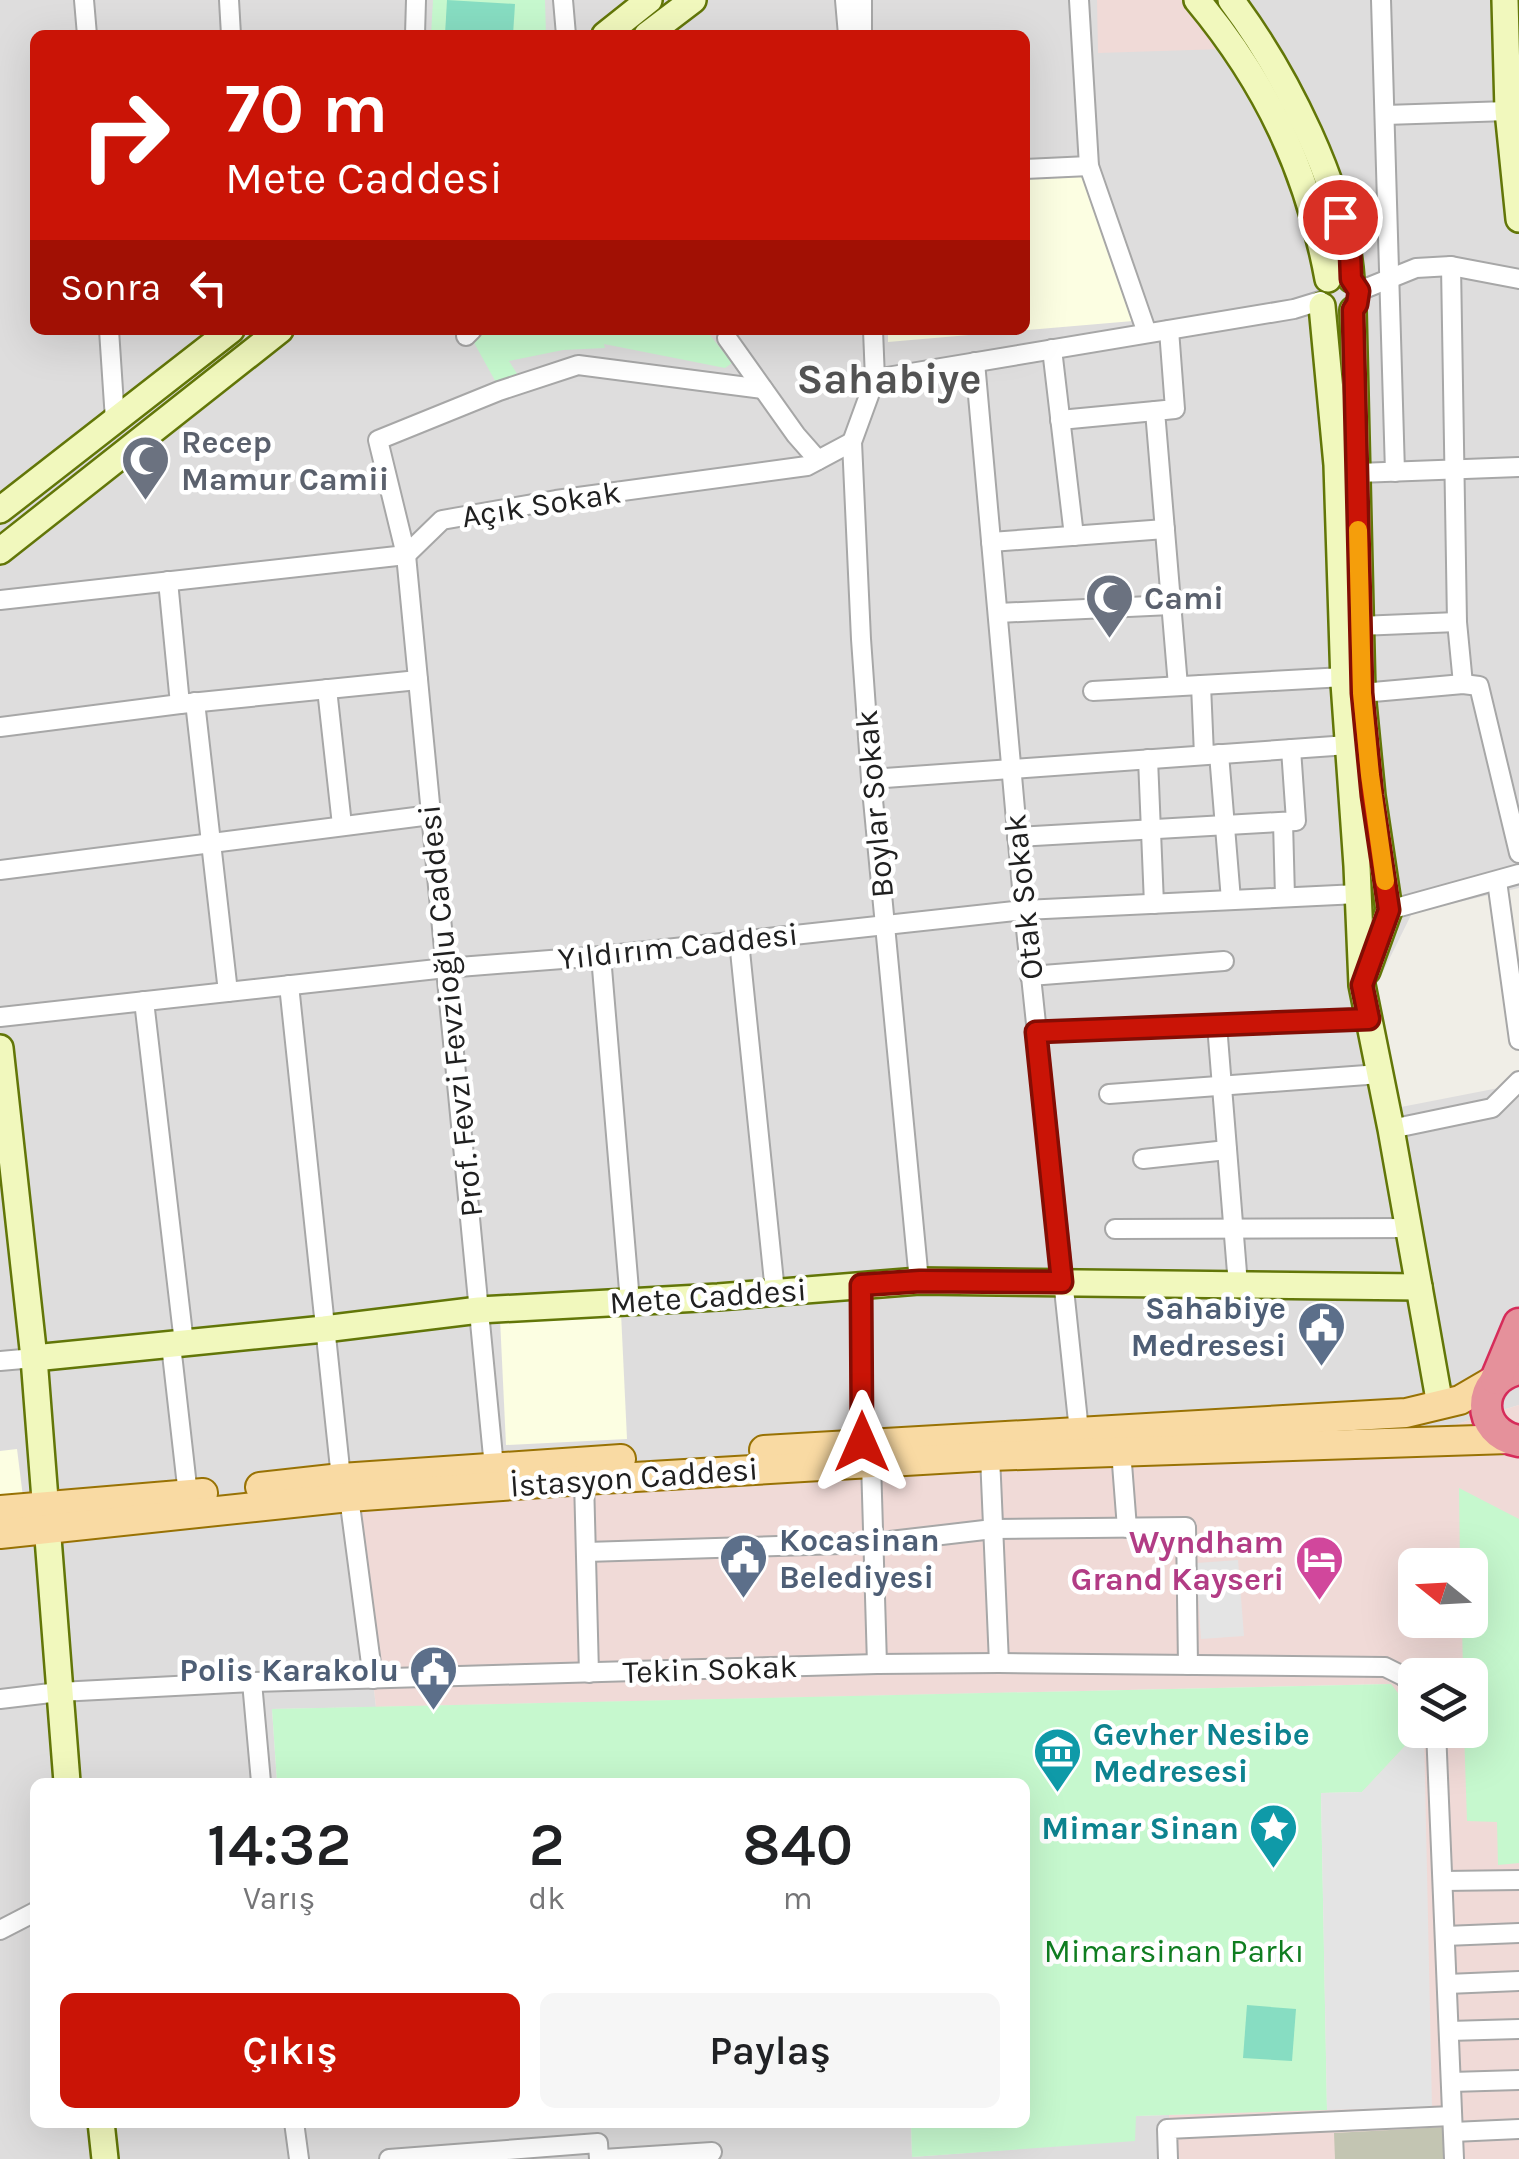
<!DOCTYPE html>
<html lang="tr">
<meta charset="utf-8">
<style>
:root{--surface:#fff;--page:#f6f6f6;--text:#202124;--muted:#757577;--accent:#ca1406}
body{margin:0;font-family:Karla,sans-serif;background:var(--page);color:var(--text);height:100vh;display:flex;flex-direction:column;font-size:38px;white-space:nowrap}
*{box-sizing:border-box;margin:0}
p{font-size:32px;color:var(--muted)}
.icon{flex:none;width:55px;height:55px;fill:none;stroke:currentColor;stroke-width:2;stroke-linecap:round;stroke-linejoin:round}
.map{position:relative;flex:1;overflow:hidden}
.drawer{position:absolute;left:30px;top:1778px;width:1000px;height:350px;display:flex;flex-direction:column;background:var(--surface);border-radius:15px;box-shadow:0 10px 40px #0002}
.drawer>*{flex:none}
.banner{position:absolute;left:30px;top:30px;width:1000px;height:305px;border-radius:15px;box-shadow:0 10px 40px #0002;background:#ca1406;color:#fff;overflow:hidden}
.needle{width:65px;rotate:288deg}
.controls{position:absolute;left:1398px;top:1548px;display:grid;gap:20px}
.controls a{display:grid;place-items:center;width:90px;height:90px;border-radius:15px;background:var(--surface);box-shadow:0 10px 40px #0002;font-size:50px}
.pin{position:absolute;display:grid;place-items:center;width:85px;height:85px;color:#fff;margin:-42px;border:5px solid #fff;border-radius:50%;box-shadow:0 2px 10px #0007}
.me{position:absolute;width:110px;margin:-55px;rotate:0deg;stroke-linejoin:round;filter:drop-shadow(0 0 8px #0008)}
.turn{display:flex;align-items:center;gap:35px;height:210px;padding:0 30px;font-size:45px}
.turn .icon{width:130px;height:130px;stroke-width:2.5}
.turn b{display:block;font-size:70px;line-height:85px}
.then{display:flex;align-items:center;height:95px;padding:0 30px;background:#0003;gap:20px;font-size:38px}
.eta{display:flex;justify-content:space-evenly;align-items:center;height:170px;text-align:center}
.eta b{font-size:60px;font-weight:600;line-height:70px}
.button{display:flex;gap:20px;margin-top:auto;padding:20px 30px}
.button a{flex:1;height:115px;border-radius:15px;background:var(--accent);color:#fff;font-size:40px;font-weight:600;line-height:115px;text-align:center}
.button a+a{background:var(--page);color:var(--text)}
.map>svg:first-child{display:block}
.residential{fill:#dedddd;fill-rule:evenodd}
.commercial{fill:#f0dad7;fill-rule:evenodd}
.education{fill:#fcfee2}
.construction{fill:#c3c5b2}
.park{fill:#c6f8ce}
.pitch{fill:#87ddc2}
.parking{fill:#e4e4e4}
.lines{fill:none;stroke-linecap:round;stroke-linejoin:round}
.street-casing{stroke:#a7a7a7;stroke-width:22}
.secondary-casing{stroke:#627608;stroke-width:30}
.primary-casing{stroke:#987204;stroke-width:32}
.highway-casing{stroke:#d62c5a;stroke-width:35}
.street{stroke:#fff;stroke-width:18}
.secondary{stroke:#f1f8bd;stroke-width:25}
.primary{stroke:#f9daa3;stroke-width:28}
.highway{stroke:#e5919b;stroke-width:30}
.route-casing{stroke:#830d04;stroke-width:25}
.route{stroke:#ca1406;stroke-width:18}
.slow{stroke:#f59e0b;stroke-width:18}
.labels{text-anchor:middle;stroke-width:9;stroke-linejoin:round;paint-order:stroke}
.worship-label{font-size:32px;font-weight:bold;fill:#5b616d;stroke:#fff;text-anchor:start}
.street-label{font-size:32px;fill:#202020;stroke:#fff}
.service-label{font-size:32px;font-weight:bold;fill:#4e5e75;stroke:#fff;text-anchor:end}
.hotel-label{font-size:32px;font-weight:bold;fill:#b23c85;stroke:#fff;text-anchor:end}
.culture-label{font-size:32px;font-weight:bold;fill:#0d838f;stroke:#fff;text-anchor:start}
.park-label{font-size:32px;fill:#0f7d20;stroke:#fff}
.district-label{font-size:42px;font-weight:bold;fill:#535353;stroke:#fff}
</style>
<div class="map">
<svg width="1519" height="2159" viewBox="0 0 1519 2159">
<rect width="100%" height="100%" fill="#f0eee7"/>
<path class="residential" d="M 0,0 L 1519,0 L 1519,888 L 1412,913 L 1373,992 L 1396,1108 L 1519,1084 L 1519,1405 L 1454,1425 L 351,1489 L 376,1707 L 272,1709 L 277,1782 L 35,1782 L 35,2122 L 911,2122 L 912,2157 L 1135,2140 L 1135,2116 L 1169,2115 L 1172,2159 L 0,2159 ZM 35,35 L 1025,35 L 1025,330 L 35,330 Z"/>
<g class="commercial">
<polygon points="1097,0 1188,0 1223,49 1098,53"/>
<path d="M 1519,1405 L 1519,2159 L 1172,2159 L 1169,2115 L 1327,2109 L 1362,1792 L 1420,1730 L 1470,1730 L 1470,1675 L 1415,1675 L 1415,1715 L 1390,1684 L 376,1707 L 351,1489 L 1228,1435 L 1454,1425 ZM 1415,1565 L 1470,1565 L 1470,1620 L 1415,1620 Z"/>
</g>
<g class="education">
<polygon points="1086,168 1133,321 888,342 888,330 1025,330 1025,170"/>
<polygon points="621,1313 627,1439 506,1445 500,1319"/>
<polygon points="17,1449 23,1497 0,1500 0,1451"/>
</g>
<polygon class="construction" points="1446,2127 1448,2159 1335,2159 1334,2133"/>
<g class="park">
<polygon points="433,0 545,0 546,35 431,35"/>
<polygon points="483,330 706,330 732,363 725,368 604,344 605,348 563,350 509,361 521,380 498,386 472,339"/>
<polygon points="1459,1488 1519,1519 1519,1863 1498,1865 1497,1822 1467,1821 1464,1730 1470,1730 1470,1675 1463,1675 1462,1620 1470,1620 1470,1565 1460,1565"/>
<polygon points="1391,1684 1415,1715 1415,1730 1420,1730 1362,1792 1321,1793 1327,2110 1136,2116 1135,2141 912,2157 911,2123 1025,2122 1025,1782 277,1782 272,1709"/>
</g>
<g class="pitch">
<polygon points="447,0 515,4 513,35 445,35"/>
<polygon points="1247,2005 1296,2009 1292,2061 1243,2058"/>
</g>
<g class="parking">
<polygon points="1238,1560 1244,1636 1201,1639 1196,1563"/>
<polygon points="1420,1730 1424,1730 1432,2107 1327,2110 1321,1793 1362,1792"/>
</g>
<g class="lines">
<defs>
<g id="street">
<polyline points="84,0 87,35"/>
<polyline points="229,0 231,35"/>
<polyline points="563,0 566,35"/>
<polyline points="845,0 848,35"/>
<polyline points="1079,0 1089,166 1147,333"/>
<polyline points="1381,0 1395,472"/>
<polyline points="415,35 416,0"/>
<polyline points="862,35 862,0"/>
<polyline points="1385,115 1508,111"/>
<polyline points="1025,169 1089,166"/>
<polyline points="1451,266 1457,622 1463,684"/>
<polyline points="1359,291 1416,268 1451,266 1519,279"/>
<polyline points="109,330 115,420"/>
<polyline points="873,330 875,379 852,442 861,639 871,779 919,1281"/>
<polyline points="1169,330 1175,409 1155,411 1178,686"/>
<polyline points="466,336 472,330"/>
<polyline points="727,338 796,435 818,460"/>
<polyline points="1052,349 1074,536"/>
<polyline points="975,362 1024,910 1079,1431"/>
<polyline points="875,379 1294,309 1320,301"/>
<polyline points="1060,420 1155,411"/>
<polyline points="1358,473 1519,467"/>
<polyline points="991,542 1165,529"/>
<polyline points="168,581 180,704"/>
<polyline points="0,600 406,555 442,520 556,500 807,466 852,442"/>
<polyline points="998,613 1171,605"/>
<polyline points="1359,626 1457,622"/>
<polyline points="1201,685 1204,755"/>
<polyline points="327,689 342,825"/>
<polyline points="1093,691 1344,677"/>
<polyline points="1362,693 1463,684 1479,686 1519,853"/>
<polyline points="195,702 228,992"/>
<polyline points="0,727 180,704 418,680"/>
<polyline points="1219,754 1231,900"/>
<polyline points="1148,759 1154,904"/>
<polyline points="871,779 1348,745"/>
<polyline points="1283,822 1285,897"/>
<polyline points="1017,837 1296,821 1291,749"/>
<polyline points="0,870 431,815"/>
<polyline points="1497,881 1519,1040"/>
<polyline points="1389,910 1519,874"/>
<polyline points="739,941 775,1292"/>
<polyline points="601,956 630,1302"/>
<polyline points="1030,976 1224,961"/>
<polyline points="289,985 341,1478"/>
<polyline points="144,1001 184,1343"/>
<polyline points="0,1017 446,968 601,956 1024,910 1358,894"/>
<polyline points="1217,1025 1238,1285"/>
<polyline points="1036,1032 1369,1019"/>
<polyline points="1109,1094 1380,1074"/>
<polyline points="1391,1129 1492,1108 1519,1081"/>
<polyline points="1143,1159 1227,1150"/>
<polyline points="1115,1229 1409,1228"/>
<polyline points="861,1285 862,1442"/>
<polyline points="171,1345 188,1495"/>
<polyline points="0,1361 34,1358"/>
<polyline points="1121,1451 1127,1528"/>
<polyline points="990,1456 999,1663"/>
<polyline points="871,1462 877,1664"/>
<polyline points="494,1467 406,555 378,440 499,391 578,365 763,389"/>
<polyline points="584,1480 589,1673"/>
<polyline points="349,1497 373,1679"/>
<polyline points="586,1552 873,1543 993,1529 1186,1527 1188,1665"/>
<polyline points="252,1682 261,1782"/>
<polyline points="0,1699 59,1692 252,1682 877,1664 999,1663 1385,1667 1403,1676 1415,1686"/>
<polyline points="1436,1730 1454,2159"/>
<polyline points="1443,1881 1519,1880"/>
<polyline points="0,1930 35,1912"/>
<polyline points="1445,1936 1519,1933"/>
<polyline points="1447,1984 1519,1981"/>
<polyline points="1449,2031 1519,2029"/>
<polyline points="1451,2082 1519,2080"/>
<polyline points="294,2122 299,2159"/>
<polyline points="1453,2132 1519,2129"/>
<polyline points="389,2159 598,2143 599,2159"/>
<polyline points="603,2159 712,2152"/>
<polyline points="1168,2159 1167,2129 1452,2116"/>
</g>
<g id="secondary">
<path d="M 1197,0 C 1267,84 1308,171 1328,279"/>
<path d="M 1231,0 C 1285,72 1345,189 1351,279"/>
<polyline points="1505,0 1508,111 1519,219"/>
<polyline points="605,35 649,0"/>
<polyline points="647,35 693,0"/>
<polyline points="1322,306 1337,465 1344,683 1357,866 1362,985 1391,1129 1440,1405"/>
<polyline points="1353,310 1362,693 1372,796 1389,910 1367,971"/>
<polyline points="0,510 231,330"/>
<polyline points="0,551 280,330"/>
<polyline points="0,1048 34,1358 67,1782"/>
<polyline points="34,1358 324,1329 479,1310 718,1297 919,1281 1419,1287"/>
<polyline points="101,2122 105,2159"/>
</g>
<g id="primary">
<polyline points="764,1450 1406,1413 1460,1400 1496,1379"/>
<polyline points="260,1487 341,1478 621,1459"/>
<polyline points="0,1510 203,1493"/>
<polyline points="0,1534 349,1497 584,1480 990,1456 1509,1439"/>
</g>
<g id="highway">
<path d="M 1519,1369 C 1475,1378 1475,1433 1519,1441"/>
<polyline points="1496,1379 1519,1324"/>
</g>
</defs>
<use href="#street" class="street-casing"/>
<use href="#secondary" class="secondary-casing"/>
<use href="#primary" class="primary-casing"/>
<use href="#highway" class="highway-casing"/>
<use href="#street" class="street"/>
<use href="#secondary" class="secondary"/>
<use href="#primary" class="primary"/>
<use href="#highway" class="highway"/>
</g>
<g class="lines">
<defs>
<polyline id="route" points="862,1442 861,1285 920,1281 1062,1282 1036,1032 1369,1019 1362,985 1389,910 1372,796 1362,693 1353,310 1357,304 1359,291 1351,279 1350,252 1340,217"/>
</defs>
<use href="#route" class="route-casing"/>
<use href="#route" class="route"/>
<polyline class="slow" points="1358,530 1362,693 1370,775 1385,881"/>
</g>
<defs>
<symbol id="mosque-pin" viewBox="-11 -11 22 30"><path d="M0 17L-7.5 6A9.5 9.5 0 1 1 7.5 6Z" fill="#6b7280" stroke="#fff"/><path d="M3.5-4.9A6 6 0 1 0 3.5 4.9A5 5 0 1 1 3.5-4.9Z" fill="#fff"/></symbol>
<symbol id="civic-pin" viewBox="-11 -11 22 30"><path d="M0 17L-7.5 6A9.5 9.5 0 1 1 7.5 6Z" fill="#5c6f8a" stroke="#fff"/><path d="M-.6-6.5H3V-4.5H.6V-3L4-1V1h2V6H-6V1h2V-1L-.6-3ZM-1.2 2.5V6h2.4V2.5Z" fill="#fff"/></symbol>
<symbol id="hotel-pin" viewBox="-11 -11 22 30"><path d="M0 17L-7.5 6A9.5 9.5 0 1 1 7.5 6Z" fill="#d1479c" stroke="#fff"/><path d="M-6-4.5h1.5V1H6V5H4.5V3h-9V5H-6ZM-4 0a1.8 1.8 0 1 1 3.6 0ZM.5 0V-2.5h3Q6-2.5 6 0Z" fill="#fff"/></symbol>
<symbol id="museum-pin" viewBox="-11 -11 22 30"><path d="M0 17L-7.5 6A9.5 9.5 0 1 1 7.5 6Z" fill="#0f9aa8" stroke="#fff"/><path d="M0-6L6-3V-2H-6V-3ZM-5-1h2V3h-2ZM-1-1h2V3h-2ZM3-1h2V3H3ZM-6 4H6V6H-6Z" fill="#fff"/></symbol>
<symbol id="sight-pin" viewBox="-11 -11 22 30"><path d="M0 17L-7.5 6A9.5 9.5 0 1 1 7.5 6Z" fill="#0f9aa8" stroke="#fff"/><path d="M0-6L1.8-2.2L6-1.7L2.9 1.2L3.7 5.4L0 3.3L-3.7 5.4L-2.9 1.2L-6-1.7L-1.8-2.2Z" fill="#fff"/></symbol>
</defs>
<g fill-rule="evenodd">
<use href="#mosque-pin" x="118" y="432" width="55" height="75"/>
<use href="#mosque-pin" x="1082" y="570" width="55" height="75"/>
<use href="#civic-pin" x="1294" y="1298" width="55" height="75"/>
<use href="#civic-pin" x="716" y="1530" width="55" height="75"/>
<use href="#hotel-pin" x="1292" y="1532" width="55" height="75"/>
<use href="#civic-pin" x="406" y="1642" width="55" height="75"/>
<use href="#museum-pin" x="1030" y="1724" width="55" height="75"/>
<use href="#sight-pin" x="1246" y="1800" width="55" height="75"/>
</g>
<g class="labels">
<g class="worship-label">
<text x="181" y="453">Recep<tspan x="181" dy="37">Mamur Camii</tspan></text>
<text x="1144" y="609">Cami</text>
</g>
<g class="street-label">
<text transform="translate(541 504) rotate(-9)" y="11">Açık Sokak</text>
<text transform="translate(874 804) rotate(-95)" y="11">Boylar Sokak</text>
<text transform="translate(1023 897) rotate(-96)" y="11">Otak Sokak</text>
<text transform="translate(678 946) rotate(-6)" y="11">Yıldırım Caddesi</text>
<text transform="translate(450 1011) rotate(-96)" y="11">Prof. Fevzi Fevzioğlu Caddesi</text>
<text transform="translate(708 1296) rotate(-4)" y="11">Mete Caddesi</text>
<text transform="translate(634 1477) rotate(-4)" y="11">İstasyon Caddesi</text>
<text transform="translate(710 1669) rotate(-2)" y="11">Tekin Sokak</text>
</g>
<g class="service-label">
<text x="1286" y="1319">Sahabiye<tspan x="1286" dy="37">Medresesi</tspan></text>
<text x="779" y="1551" text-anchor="start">Kocasinan<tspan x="779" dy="37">Belediyesi</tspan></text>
<text x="399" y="1681">Polis Karakolu</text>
</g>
<g class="hotel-label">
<text x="1284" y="1553">Wyndham<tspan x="1284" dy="37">Grand Kayseri</tspan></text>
</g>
<g class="culture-label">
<text x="1093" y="1745">Gevher Nesibe<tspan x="1093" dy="37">Medresesi</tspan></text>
<text x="1239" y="1839" text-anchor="end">Mimar Sinan</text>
</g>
<g class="park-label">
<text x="1174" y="1962">Mimarsinan Parkı</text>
</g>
<g class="district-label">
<text x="889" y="393">Sahabiye</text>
</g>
</g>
</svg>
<div class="controls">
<a><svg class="needle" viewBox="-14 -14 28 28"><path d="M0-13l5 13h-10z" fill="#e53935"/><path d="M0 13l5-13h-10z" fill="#757577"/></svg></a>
<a><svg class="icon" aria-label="layers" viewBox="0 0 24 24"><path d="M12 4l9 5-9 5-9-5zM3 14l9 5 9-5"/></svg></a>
</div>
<div class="pin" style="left:1340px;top:217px;background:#d93025"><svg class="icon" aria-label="arrive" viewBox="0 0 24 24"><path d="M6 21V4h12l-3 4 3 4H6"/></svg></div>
<svg class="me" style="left:862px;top:1442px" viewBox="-20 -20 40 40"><path d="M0-17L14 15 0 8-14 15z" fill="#ca1406" stroke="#fff" stroke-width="4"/></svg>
<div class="banner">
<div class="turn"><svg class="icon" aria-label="right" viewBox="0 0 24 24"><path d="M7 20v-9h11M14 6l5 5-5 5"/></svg><div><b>70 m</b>Mete Caddesi</div></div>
<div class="then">Sonra<svg class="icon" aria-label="left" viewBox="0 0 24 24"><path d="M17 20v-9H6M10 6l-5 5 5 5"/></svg></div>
</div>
<section class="drawer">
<div class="eta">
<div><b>14:32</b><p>Varış</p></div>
<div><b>2</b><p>dk</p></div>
<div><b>840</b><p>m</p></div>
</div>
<div class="button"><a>Çıkış</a><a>Paylaş</a></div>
</section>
</div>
